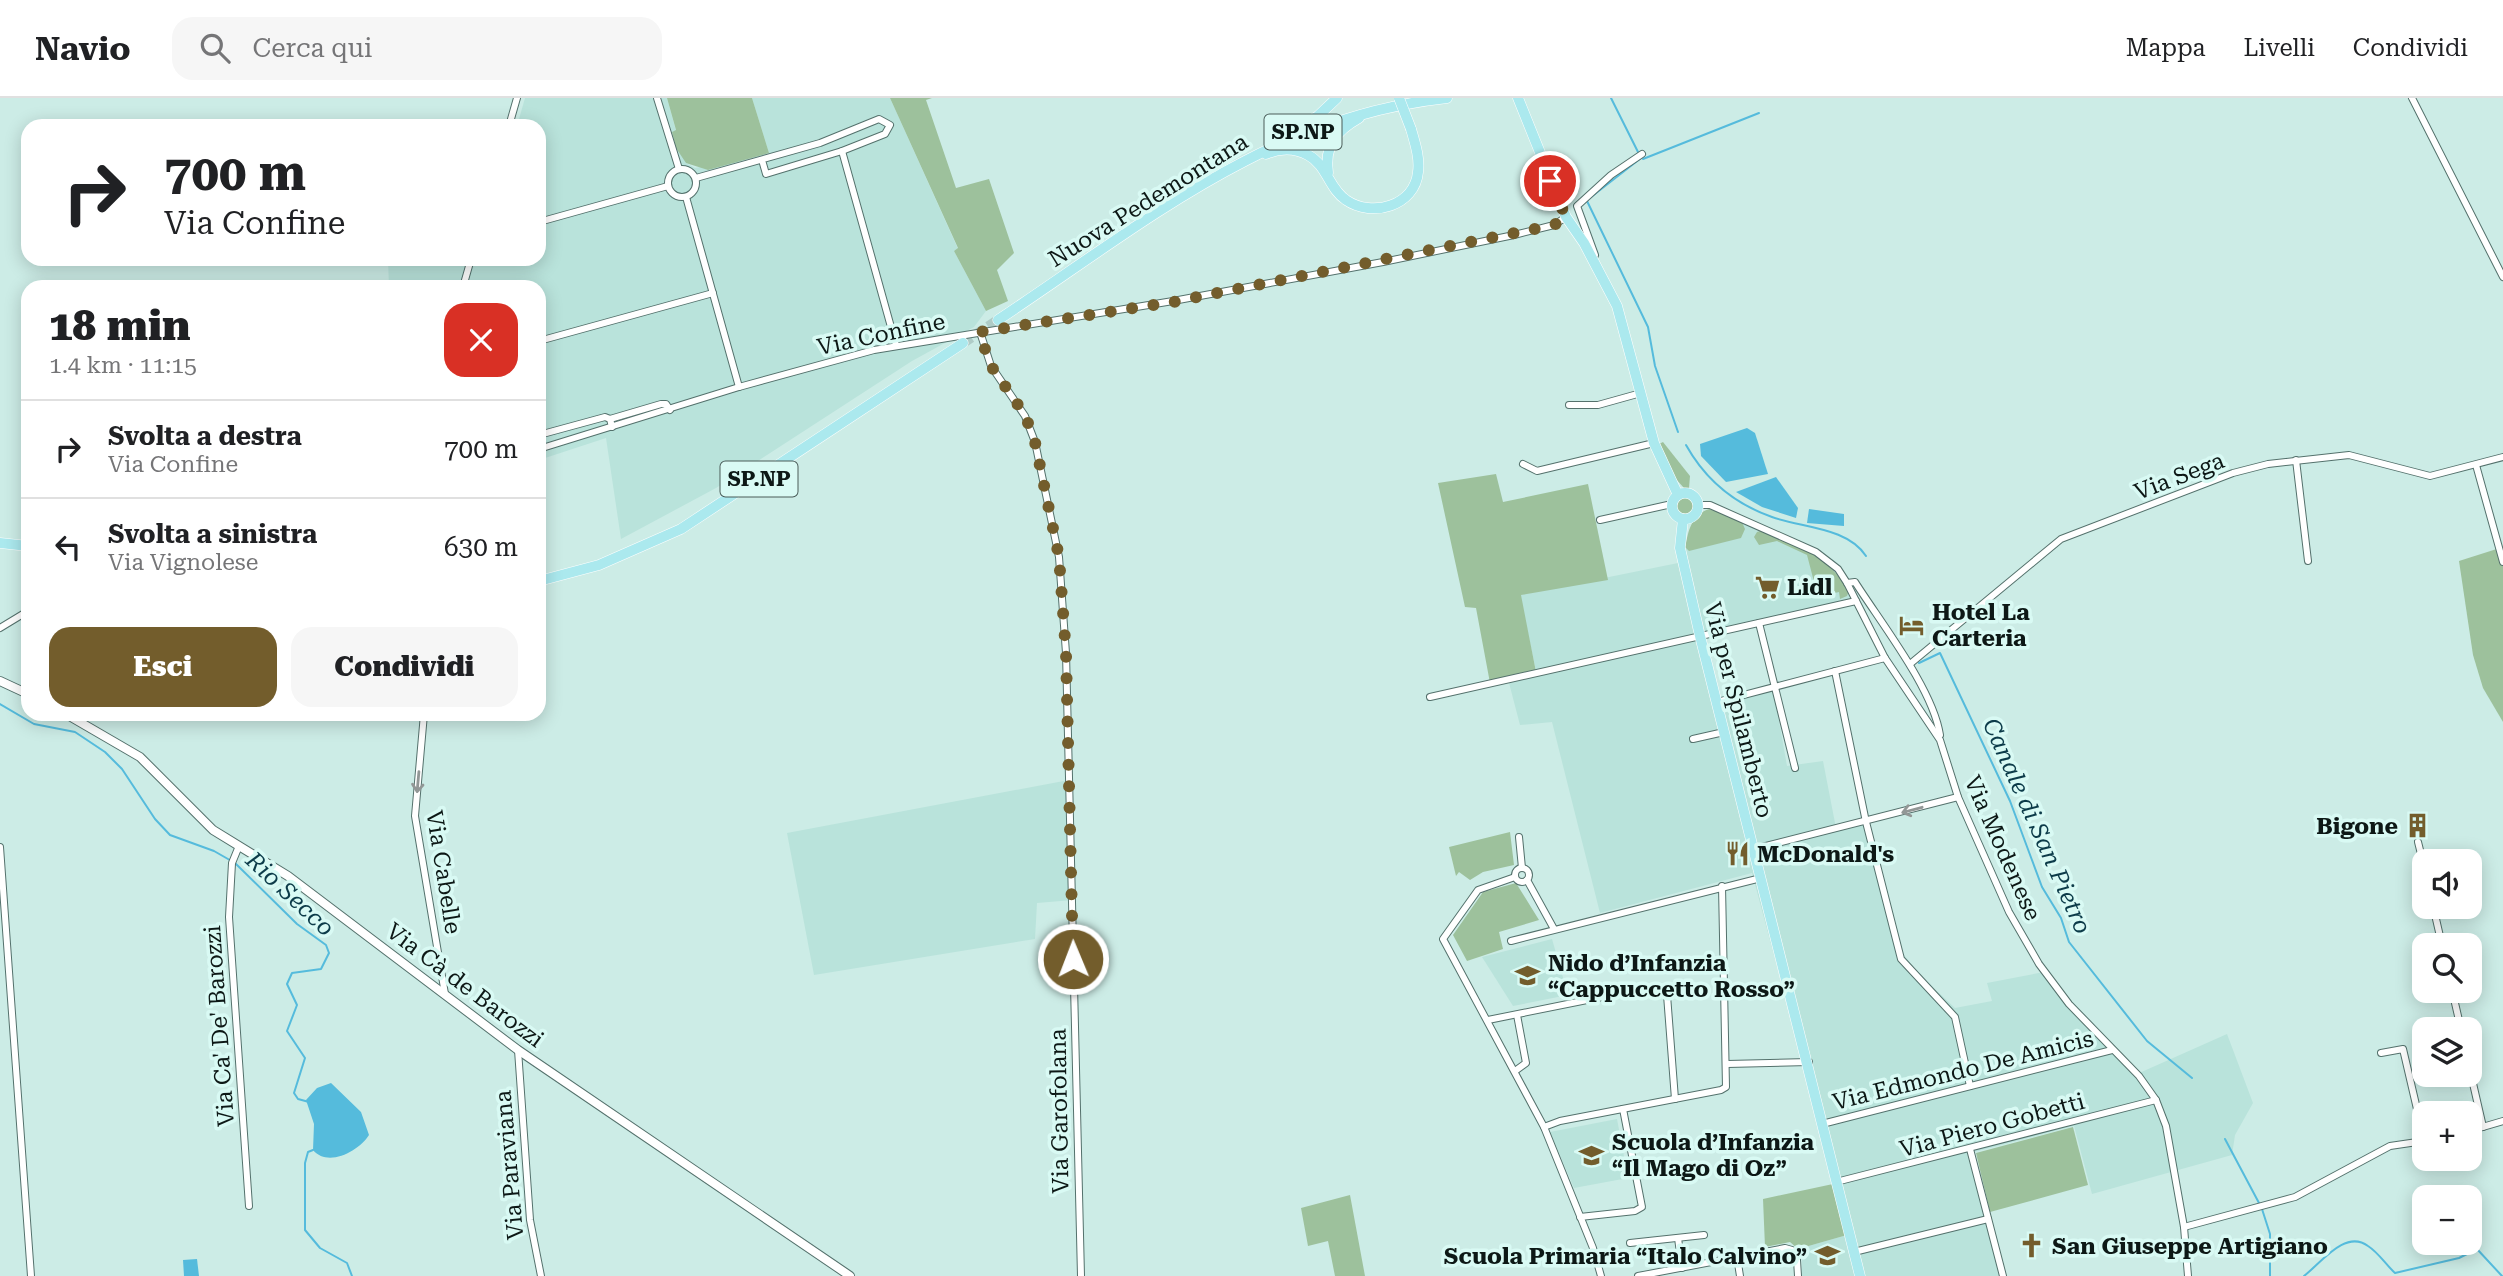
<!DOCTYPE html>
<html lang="it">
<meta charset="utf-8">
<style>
:root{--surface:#fff;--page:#f6f6f6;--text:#202124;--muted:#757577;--line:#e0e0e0;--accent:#735d2c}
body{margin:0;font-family:"Roboto Serif",serif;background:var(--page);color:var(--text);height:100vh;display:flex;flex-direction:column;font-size:26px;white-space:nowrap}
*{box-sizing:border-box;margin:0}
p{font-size:23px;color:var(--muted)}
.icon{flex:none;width:38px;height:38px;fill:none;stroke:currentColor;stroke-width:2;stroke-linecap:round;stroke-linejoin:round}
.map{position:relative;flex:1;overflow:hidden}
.sheet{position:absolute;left:21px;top:182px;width:525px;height:441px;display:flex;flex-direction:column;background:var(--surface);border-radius:21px;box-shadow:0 4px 18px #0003}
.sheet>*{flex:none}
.banner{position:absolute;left:21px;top:21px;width:525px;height:147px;border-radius:21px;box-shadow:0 4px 18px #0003;background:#fff;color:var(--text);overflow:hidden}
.buttons{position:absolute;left:2412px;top:751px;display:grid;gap:14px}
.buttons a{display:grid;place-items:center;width:70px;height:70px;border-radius:14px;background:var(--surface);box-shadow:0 4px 18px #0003;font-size:35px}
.pin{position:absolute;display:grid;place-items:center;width:60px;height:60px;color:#fff;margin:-30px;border:4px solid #fff;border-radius:50%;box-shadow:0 2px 7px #0007}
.me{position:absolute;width:77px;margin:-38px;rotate:359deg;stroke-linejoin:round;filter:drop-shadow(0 0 5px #0008)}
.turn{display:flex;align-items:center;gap:24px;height:147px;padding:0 28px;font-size:32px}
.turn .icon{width:91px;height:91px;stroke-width:2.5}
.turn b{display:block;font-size:49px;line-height:60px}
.round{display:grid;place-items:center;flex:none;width:74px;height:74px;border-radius:21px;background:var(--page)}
.headline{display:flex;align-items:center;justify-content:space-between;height:119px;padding:0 28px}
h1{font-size:42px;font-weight:800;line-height:52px}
.primary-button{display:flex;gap:14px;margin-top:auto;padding:14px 28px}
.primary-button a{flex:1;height:80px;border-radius:21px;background:var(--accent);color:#fff;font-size:28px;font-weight:800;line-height:80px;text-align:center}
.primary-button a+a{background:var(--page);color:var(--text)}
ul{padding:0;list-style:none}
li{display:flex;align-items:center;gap:21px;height:98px;padding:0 28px;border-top:2px solid var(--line)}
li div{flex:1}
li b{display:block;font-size:26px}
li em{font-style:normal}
header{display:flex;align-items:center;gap:42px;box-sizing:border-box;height:98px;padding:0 35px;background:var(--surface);border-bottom:2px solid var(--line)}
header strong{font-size:33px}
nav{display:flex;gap:38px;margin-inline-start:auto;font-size:24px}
.search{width:490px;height:63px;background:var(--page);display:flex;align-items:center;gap:18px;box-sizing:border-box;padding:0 24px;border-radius:21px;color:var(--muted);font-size:26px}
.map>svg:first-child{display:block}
.built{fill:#b9e3db}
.green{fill:#9dc19c}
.water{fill:#55bbdc}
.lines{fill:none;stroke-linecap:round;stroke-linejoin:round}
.stream{stroke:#55bbdc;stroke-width:2}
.primary-tunnel{stroke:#afccc7;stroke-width:10;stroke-dasharray:10 5;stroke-linecap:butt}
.minor-casing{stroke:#54716c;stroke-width:8}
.tertiary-casing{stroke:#54716c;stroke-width:10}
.primary-casing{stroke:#fff;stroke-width:11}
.minor{stroke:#fff;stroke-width:6}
.tertiary{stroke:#fff;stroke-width:8}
.primary{stroke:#abe9ee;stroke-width:10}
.primary-bridge-casing{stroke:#fff;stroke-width:11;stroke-linecap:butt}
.primary-bridge{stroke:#abe9ee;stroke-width:10}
.oneway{stroke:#929796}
.route{stroke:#735d2c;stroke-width:12;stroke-dasharray:0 21.6}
.labels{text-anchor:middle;stroke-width:7;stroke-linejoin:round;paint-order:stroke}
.shield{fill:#d9faf4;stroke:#4a5c59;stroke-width:2}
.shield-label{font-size:21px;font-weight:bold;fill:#0d1816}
.street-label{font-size:23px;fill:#0d1816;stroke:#d9faf4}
.poi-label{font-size:23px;font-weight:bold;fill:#0d1816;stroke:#d9faf4;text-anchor:start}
.water-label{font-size:24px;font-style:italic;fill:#0c3b49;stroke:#d9faf4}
</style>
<header>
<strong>Navio</strong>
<div class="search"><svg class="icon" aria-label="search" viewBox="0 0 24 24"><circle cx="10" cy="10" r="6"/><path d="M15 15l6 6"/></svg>Cerca qui</div>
<nav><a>Mappa</a><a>Livelli</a><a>Condividi</a></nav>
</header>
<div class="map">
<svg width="2503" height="1178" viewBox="0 0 2503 1178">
<rect width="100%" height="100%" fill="#ccece6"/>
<g class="built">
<polygon points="525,0 667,0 676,33 672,34 686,65 695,70 769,55 752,0 890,0 958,151 954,153 986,213 974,229 912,263 716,390 621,441 606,340 539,362 539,189 389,189 388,161 539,161 539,28 517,28"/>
<polygon points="1742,424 1820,452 1836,464 1857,501 1701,536 1717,602 1773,589 1787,668 1823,663 1836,730 1863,727 1899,850 1917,874 1955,910 1992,903 1987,885 2044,874 2137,976 2227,936 2253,1005 2235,1037 2232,1057 2092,1096 2074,1028 1974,1054 2006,1178 1860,1178 1752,775 1600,815 1552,624 1520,627 1508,581 1536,573 1520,497 1683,464 1680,450 1736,437"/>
<polygon points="1069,682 1073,802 1037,805 1035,841 814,877 787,735"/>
<polygon points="1552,841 1568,897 1513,908 1482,859"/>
<polygon points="1617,1021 1628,1080 1574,1090 1550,1034"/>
<polygon points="1847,1137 1857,1178 1802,1178 1802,1160 1798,1151"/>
</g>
<g class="green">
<polygon points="667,0 752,0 769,55 708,72 686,65 676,50 672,34 676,32"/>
<polygon points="890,0 932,0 926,2 956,90 989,81 1014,155 997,172 1008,203 986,213 954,153 958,150"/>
<polygon points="1663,344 1690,378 1689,390 1684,390 1675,380 1659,346"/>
<polygon points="1496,376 1503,404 1588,386 1608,482 1521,497 1536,574 1490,585 1476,510 1465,509 1438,385"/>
<circle cx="1684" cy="408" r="10"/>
<path d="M 1709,411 L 1741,422 L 1745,431 L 1741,440 L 1689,453 L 1685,449 C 1689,432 1691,417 1709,411 Z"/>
<path d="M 1763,432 C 1800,448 1827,457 1849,493 L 1847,498 L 1840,501 L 1839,494 L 1818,499 L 1807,457 L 1777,443 L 1759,447 L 1754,439 L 1757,434 Z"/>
<polygon points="2503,449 2503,624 2483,590 2473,557 2459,463"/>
<polygon points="1510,734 1514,767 1483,774 1470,782 1459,774 1456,778 1449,749"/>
<polygon points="1516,785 1539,822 1499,834 1503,851 1467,863 1453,837 1483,794"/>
<polygon points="2073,1029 2088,1087 1990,1114 1976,1055"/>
<polygon points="1833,1086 1847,1137 1798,1151 1790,1144 1765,1149 1763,1101"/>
<polygon points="1350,1097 1365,1178 1335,1178 1328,1143 1308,1148 1301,1110"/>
</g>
<g class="water">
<polygon points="1747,330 1755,335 1768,376 1726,384 1701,358 1700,346"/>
<polygon points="1776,379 1798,410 1796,420 1762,409 1736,394"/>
<polygon points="1809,411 1844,416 1844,428 1807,425"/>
<path d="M 331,985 L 361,1014 L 369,1037 C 359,1053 328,1070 313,1052 L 314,1026 L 306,1002 L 317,990 Z"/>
<polygon points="197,1161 199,1178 184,1178 183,1162"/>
</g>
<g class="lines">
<g class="stream">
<polyline points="1611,0 1638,54"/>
<polyline points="1643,61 1759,15"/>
<polyline points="1591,99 1641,60"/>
<polyline points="1587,103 1648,229 1655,268 1678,334"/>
<path d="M 1686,347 C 1705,381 1735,406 1772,419 C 1802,430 1847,429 1866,458"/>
<polyline points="1919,565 1940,555 2010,703 2042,789 2061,820 2069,844 2147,943 2192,980"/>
<polyline points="0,606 34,626 75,634 105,654 122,671 155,721 170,737 214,753 235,765 297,826 326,847 329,855 321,871 292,875 287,886 297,907 287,933 305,960 294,995 298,1001 309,1004"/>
<polyline points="2225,1041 2259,1105"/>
<polyline points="313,1052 308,1054 305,1065 305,1132 320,1150 347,1165 352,1178"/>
<polyline points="2262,1111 2270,1136 2270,1178"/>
<path d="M 2304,1178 C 2321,1165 2345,1131 2368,1148 C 2379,1155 2386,1167 2395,1175 L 2459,1160 L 2477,1151 L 2502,1178"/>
</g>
<polyline class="primary-tunnel" points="963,245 998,222"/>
<defs>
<g id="minor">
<polyline points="657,0 679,71"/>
<polyline points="2412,0 2503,179"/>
<polyline points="509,28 517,0"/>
<polyline points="842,53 896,247"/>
<circle cx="682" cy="85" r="14"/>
<polyline points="696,80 820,45 879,21 890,27 885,36 842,53 766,76 762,62"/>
<polyline points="686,99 739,289"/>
<polyline points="539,124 668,88"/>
<polyline points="1595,157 1577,108 1611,77 1642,56"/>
<polyline points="463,189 471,161"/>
<polyline points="980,234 991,268 1025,318 1035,344 1059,459 1066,555 1081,1178"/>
<polyline points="539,243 713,195"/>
<polyline points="1569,307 1598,307 1641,295"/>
<polyline points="610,321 661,306 666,306 670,312"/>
<polyline points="539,337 605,319 610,321 612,329"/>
<polyline points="539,351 739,289 874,252 1173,203 1383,164 1514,137 1554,127 1566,119"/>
<polyline points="2296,362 2308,463"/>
<polyline points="1523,366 1537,373 1654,345"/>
<polyline points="2476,367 2503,464"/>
<polyline points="1698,407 1710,407 1816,454 1838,471 1847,485 1885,560 1940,642 1958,699 2009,814 2039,866 2069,906 2139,978 2156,1002 2166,1028 2184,1129 2188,1178"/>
<polyline points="1600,422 1672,406"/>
<path d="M 1847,485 L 1855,484 C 1881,525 1933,591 1940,637"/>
<polyline points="1759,525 1795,670"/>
<polyline points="0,530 28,513"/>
<polyline points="1910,566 2061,441 2233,375 2268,366 2349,357 2430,378 2503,359"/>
<polyline points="1835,573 1866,724 1901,861 1955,919 1970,988"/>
<polyline points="1430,599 1856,503"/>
<polyline points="1717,604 1885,560"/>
<polyline points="424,616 415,718 445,896"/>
<polyline points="1693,641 1724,634"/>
<polyline points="1519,739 1522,770"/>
<polyline points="2418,744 2424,768"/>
<polyline points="239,748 232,765 229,819 249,1108"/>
<polyline points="0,749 31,1178"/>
<polyline points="1754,751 1958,699"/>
<circle cx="1522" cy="777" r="7"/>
<polyline points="1515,779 1478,792 1443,841 1544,1029 1593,1150 1601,1178"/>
<polyline points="1527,782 1554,831"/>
<polyline points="2433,808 2442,847"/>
<polyline points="1511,843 1761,780"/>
<polyline points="2452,892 2461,931"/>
<polyline points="1667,897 1675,1001"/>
<polyline points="1488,922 1607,898 1605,888"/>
<polyline points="518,952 530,1122 541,1178"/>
<polyline points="2381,955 2403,951 2424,1041"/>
<polyline points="1727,966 1809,964"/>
<polyline points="2469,968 2483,1029"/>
<polyline points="1515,973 1526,965 1517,917"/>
<polyline points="1822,1026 2112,952"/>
<polyline points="1544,1029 1560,1023 1721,992 1726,989 1722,788"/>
<polyline points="2469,1033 2503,1023"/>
<polyline points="1970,1051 2003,1178"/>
<polyline points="1836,1084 2156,1002"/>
<polyline points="1580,1119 1635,1113 1642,1109 1623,1011"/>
<polyline points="2184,1129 2295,1099 2390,1048 2424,1043"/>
<polyline points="1678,1140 1682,1170"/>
<polyline points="1630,1145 1704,1137"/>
<polyline points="1854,1154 1988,1121"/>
<polyline points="1737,1159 1740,1178"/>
<polyline points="1638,1178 1785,1150 1792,1152 1797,1162 1798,1178"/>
</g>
<g id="tertiary">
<polyline points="0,583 28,596"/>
<polyline points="66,616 140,659 213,732 288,778 518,952 850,1178"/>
</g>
<g id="primary">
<polyline points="1518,0 1566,119 1584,145 1617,208 1654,345 1678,397"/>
<polyline points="1296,31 1318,18 1337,0"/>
<path d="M 1266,56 C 1280,50 1295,50 1308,57 C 1327,67 1329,91 1346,102 C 1372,120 1415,108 1418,74 C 1420,60 1415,45 1411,31"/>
<path d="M 1328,75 C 1324,48 1336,33 1359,20"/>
<path d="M 998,222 C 1143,126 1268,19 1447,0"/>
<circle cx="1685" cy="408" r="13"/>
<polyline points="1683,421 1680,450 1700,538 1860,1178"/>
<polyline points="0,445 28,448"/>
<polyline points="539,483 599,467 681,431 963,245"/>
</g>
</defs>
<use href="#minor" class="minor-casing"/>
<use href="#tertiary" class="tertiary-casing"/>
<use href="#primary" class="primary-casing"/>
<use href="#minor" class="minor"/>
<use href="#tertiary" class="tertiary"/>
<use href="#primary" class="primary"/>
<defs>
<polyline id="primary-bridge" points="1399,0 1411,31"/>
</defs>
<use href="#primary-bridge" class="primary-bridge-casing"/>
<use href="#primary-bridge" class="primary-bridge"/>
</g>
<defs><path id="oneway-shaft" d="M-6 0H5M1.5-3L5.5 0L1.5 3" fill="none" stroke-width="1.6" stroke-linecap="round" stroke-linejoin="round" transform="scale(1.75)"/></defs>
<g class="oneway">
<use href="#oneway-shaft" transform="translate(418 684) rotate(95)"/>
<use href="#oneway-shaft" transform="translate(1912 712) rotate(165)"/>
</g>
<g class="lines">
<polyline class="route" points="1073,861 1066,555 1059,459 1035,344 1025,317 991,268 979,234 1173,204 1554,127 1566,119 1550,83"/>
</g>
<defs>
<symbol id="supermarket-bare" viewBox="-9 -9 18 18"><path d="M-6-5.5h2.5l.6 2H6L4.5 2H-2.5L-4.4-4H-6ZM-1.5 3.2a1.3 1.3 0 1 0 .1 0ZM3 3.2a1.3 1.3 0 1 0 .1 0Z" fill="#735d2c" stroke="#d9faf4" stroke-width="2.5" paint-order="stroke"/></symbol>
<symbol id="hotel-bare" viewBox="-9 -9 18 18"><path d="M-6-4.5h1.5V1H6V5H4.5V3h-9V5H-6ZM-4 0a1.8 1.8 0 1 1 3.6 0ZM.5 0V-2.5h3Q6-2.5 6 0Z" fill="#735d2c" stroke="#d9faf4" stroke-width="2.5" paint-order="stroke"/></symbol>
<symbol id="building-bare" viewBox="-9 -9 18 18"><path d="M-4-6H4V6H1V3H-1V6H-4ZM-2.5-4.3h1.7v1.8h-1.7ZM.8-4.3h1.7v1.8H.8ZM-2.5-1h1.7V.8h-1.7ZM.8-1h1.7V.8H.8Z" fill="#735d2c" stroke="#d9faf4" stroke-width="2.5" paint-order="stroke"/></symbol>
<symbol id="restaurant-bare" viewBox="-9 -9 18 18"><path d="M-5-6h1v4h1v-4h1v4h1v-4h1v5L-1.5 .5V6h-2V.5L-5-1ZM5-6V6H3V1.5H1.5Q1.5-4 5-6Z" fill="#735d2c" stroke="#d9faf4" stroke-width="2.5" paint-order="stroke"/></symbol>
<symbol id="school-bare" viewBox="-9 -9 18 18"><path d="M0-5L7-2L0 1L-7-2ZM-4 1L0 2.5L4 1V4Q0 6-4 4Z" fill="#735d2c" stroke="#d9faf4" stroke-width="2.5" paint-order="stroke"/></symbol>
<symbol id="church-bare" viewBox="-9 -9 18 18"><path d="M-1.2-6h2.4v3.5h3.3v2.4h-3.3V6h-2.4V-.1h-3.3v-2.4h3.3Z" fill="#735d2c" stroke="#d9faf4" stroke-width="2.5" paint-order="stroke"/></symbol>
</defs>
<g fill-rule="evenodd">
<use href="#supermarket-bare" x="1750" y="472" width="35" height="35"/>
<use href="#hotel-bare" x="1894" y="510" width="35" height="35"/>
<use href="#building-bare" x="2400" y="710" width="35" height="35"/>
<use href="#restaurant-bare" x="1720" y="738" width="35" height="35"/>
<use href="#school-bare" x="1510" y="860" width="35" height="35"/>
<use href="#school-bare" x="1574" y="1040" width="35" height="35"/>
<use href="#church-bare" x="2014" y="1130" width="35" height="35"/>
<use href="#school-bare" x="1810" y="1140" width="35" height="35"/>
</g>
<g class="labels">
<g class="shield">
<rect x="1264.5" y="16.5" width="77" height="35" rx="5"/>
<rect x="720.5" y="363.5" width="77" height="35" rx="5"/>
</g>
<g class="shield-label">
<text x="1303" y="41">SP.NP</text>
<text x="759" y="388">SP.NP</text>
</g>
<g class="street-label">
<text transform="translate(1148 102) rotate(-32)" y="8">Nuova Pedemontana</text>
<text transform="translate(881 236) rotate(-12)" y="8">Via Confine</text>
<text transform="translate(2179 378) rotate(-21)" y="8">Via Sega</text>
<text transform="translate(1739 612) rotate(76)" y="8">Via per Spilamberto</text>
<text transform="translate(2003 750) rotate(66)" y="8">Via Modenese</text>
<text transform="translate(444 774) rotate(81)" y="8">Via Cabelle</text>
<text transform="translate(465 887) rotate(37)" y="8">Via Cà de Barozzi</text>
<text transform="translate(219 928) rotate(-94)" y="8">Via Ca' De' Barozzi</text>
<text transform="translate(1963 972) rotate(-14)" y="8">Via Edmondo De Amicis</text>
<text transform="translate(1059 1013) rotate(-91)" y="8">Via Garofolana</text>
<text transform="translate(1992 1027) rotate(-15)" y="8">Via Piero Gobetti</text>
<text transform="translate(509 1067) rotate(-95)" y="8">Via Paraviana</text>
</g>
<g class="poi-label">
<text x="1787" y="497">Lidl</text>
<text x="1932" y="522">Hotel La<tspan x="1932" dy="26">Carteria</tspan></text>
<text x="2398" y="736" text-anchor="end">Bigone</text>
<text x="1757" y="764">McDonald's</text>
<text x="1548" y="873">Nido d’Infanzia<tspan x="1548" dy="26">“Cappuccetto Rosso”</tspan></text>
<text x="1612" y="1052">Scuola d’Infanzia<tspan x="1612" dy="26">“Il Mago di Oz”</tspan></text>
<text x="2052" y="1156">San Giuseppe Artigiano</text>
<text x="1807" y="1166" text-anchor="end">Scuola Primaria “Italo Calvino”</text>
</g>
<g class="water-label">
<text transform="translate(2037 728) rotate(66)" y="8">Canale di San Pietro</text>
<text transform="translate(290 796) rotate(43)" y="8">Rio Secco</text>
</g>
</g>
</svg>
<div class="buttons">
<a><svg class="icon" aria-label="sound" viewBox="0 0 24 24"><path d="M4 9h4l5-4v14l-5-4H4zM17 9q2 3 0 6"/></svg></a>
<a><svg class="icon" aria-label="search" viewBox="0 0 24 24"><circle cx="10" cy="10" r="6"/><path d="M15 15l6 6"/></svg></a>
<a><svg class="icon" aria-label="layers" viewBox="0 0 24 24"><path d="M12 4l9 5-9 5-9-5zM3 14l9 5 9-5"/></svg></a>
<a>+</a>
<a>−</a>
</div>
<div class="pin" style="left:1550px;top:83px;background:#d93025"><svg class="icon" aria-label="arrive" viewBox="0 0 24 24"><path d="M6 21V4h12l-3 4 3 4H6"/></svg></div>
<svg class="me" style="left:1073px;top:861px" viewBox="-20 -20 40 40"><circle r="17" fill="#735d2c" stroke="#fff" stroke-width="3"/><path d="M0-11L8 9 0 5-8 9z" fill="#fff"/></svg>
<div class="banner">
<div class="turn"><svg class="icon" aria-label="right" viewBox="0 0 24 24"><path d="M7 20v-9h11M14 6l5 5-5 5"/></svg><div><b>700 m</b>Via Confine</div></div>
</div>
<section class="sheet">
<div class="headline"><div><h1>18 min</h1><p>1.4 km · 11:15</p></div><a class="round" style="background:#d93025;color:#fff"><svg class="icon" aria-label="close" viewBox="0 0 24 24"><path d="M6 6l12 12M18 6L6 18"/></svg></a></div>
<ul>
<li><svg class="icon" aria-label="right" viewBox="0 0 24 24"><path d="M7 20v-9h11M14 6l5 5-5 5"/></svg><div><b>Svolta a destra</b><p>Via Confine</p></div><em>700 m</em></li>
<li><svg class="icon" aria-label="left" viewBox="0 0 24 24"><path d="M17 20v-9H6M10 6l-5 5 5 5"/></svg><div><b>Svolta a sinistra</b><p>Via Vignolese</p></div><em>630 m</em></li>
</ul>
<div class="primary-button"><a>Esci</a><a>Condividi</a></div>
</section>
</div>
